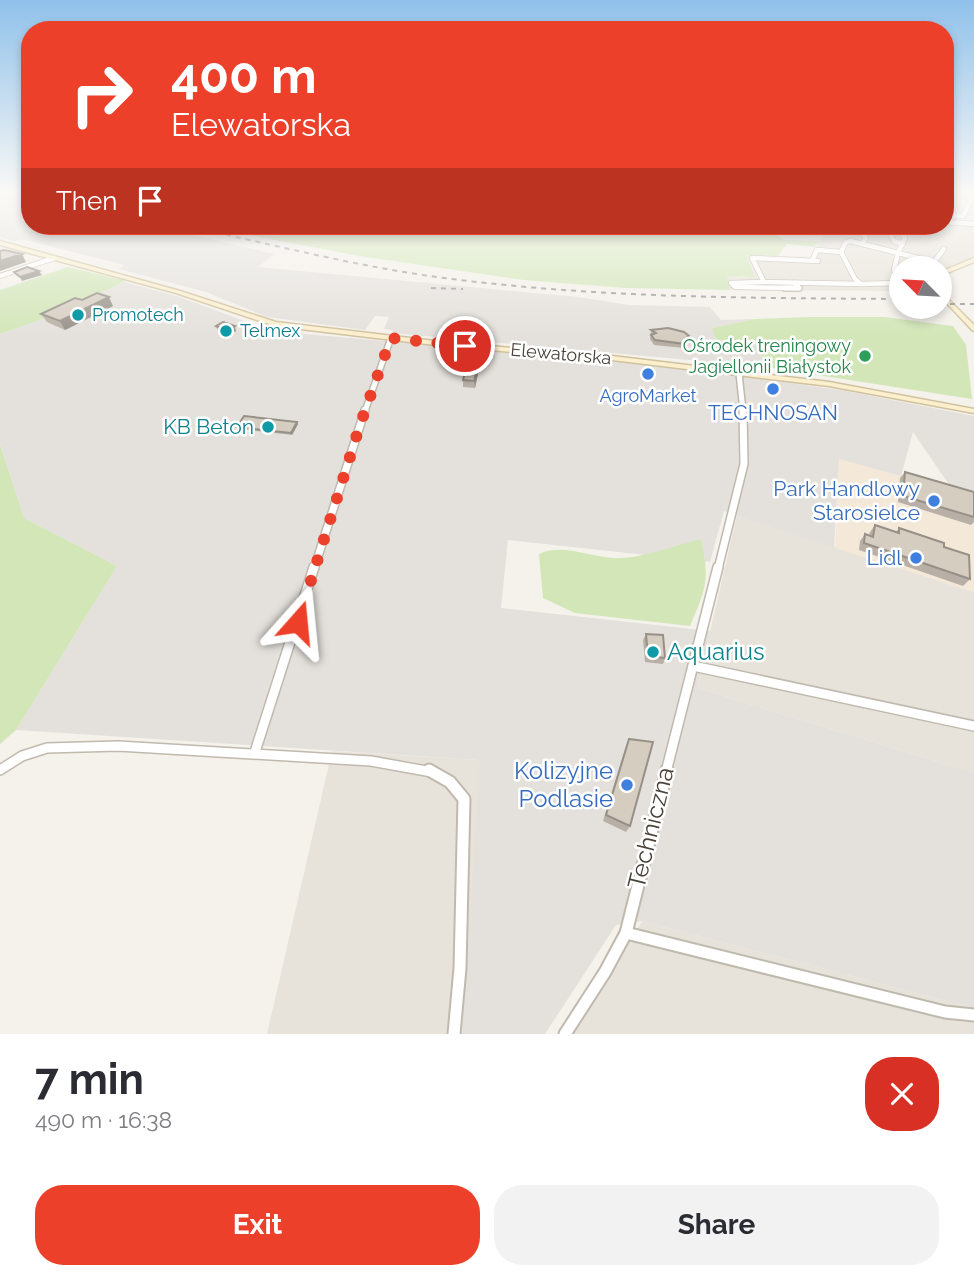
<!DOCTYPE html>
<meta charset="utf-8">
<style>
:root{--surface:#fff;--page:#f2f2f3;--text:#2b2b33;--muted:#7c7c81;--accent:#ec402b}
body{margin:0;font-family:Raleway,sans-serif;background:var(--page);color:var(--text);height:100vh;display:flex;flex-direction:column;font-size:26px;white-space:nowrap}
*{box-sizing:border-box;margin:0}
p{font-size:23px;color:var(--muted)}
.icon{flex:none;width:38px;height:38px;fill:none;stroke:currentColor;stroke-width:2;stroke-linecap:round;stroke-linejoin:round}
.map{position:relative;height:1034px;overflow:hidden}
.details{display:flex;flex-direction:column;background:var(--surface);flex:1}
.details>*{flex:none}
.banner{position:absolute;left:21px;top:21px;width:933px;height:214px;border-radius:28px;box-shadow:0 4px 10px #0003;background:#ec402b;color:#fff;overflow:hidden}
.needle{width:46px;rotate:294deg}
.tools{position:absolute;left:889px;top:256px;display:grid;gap:14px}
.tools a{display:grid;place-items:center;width:63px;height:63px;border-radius:50%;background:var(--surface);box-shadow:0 4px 10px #0003;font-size:35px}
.pin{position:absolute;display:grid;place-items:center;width:60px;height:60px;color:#fff;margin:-30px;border:4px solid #fff;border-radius:50%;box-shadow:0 2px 7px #0007}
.me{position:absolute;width:77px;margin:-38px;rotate:18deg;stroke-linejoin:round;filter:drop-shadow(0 0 5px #0008)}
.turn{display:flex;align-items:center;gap:24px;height:147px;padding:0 35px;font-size:32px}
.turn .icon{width:91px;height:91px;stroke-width:2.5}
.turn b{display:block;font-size:49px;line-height:60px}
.then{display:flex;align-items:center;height:66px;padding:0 35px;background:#0003;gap:14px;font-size:26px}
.round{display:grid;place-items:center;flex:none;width:74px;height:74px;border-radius:28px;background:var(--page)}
.summary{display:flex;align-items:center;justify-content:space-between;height:119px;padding:0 35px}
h1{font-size:42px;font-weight:700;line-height:52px}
.cta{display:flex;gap:14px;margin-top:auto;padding:14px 35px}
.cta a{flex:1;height:80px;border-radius:28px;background:var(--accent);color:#fff;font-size:28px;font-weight:700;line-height:80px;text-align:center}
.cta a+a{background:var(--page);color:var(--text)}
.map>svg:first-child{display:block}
.residential{fill:#e8e3da}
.commercial{fill:#f4e8d8}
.industrial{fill:#e4e1dc}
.green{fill:#d2e6b7}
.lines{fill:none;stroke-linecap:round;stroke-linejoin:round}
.street-far4-casing{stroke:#c0b9ae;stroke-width:6}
.street-far3-casing{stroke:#c0b9ae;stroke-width:8}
.street-far2-casing{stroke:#c0b9ae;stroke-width:10}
.street-far1-casing{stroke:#c0b9ae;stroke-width:12}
.street-casing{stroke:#c0b9ae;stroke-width:15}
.secondary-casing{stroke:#d1c29e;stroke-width:3}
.street-far4{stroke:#fff;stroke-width:4.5}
.street-far3{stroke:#fff;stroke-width:5}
.street-far2{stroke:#fff;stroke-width:7}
.street-far1{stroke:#fff;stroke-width:9}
.street{stroke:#fff;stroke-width:11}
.secondary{fill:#fbefce;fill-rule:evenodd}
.rail{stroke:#999;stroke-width:2;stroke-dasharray:5 5;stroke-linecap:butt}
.wall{fill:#b8b0a6}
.shaded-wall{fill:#969087}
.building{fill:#d6cdc1;stroke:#969087;stroke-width:2}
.route{stroke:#ec402b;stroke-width:12;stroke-dasharray:0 21.6}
.culture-dot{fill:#0f9aa8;stroke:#fff;stroke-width:2.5}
.leisure-dot{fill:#2e9e5b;stroke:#fff;stroke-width:2.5}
.shop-dot{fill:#3f7fe0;stroke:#fff;stroke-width:2.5}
.labels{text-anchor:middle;stroke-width:5;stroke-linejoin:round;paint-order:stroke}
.far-culture-label{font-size:18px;fill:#0d838f;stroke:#fff;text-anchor:start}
.far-leisure-label{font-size:18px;fill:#27864d;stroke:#fff;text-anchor:end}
.far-street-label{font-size:18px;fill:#494239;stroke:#fff}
.far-shop-label{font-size:18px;fill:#366cbe;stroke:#fff}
.shop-label{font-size:21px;fill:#366cbe;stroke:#fff;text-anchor:end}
.culture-label{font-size:21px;fill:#0d838f;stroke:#fff;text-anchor:end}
.near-culture-label{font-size:24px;fill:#0d838f;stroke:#fff;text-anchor:start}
.near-shop-label{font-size:24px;fill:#366cbe;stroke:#fff;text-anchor:end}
.near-street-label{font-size:24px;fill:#494239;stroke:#fff}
</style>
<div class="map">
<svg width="974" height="1034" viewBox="0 0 974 1034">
<rect width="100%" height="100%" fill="#f5f1eb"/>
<g class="residential">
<polygon points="945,194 974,194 974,222 945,220"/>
<polygon points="945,223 974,225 974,256 940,270 940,268 901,268 901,291 730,290 726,276 754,277 746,255 811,257 823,236 775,234 768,230 770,226 945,226"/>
<polygon points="737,515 974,592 974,773 697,688"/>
<polygon points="332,751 481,760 462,1034 267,1034"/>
<polygon points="642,921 974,1008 974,1034 573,1034"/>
</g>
<polygon class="commercial" points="839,458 974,497 974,592 835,548"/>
<g class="industrial">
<polygon points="0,195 30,198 30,226 156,226 274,254 258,267 578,297 629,305 710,307 721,320 755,319 712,328 716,340 757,342 766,367 392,333 393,330 384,329 389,317 375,316 365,330 267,317 206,292 119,269 125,265 25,240 14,241 0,237"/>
<polygon points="124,282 180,297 271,331 603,360 733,375 846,391 974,416 974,497 948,483 913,432 901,476 839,459 834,548 724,511 710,562 508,540 501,608 710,631 697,688 974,773 974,1008 642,921 616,925 545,1034 462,1034 480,760 16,730 117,566 24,518 0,444 0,334 54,315"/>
</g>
<g class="green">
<polygon points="202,226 765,226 783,240 820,241 814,247 787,244 778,256 746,255 755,277 727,276 730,290 625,288 524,280 359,256"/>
<polygon points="68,267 126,281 54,315 0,334 0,290"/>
<polygon points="809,317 885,317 953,326 966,345 972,399 766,367 757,342 716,340 712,328 755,319"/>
<polygon points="0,444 24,518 117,566 16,730 0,744"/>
<path d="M 701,539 C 710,581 706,588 690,626 L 575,613 L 543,598 L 539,554 C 564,542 595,560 621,558 C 645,557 677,545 701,539 Z"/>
</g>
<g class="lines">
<defs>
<g id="street-far4">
<polyline points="945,195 948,197 945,204"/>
<polyline points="945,215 963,216 972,199 967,194"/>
<polyline points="945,222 974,224"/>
<polyline points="886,226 894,241 903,244"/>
<polyline points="860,229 866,238 862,244"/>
<polygon points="851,241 898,253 894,270 900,283 861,284 855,279 841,252 846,242"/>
<polyline points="898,253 934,262 944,249"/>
<polyline points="898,253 905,238 898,226"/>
<polyline points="813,259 817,250 841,252"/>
<polyline points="818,261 752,258 764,282 861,284"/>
<polyline points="0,276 54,258"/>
<polyline points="764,282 731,283 735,287 799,288 795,283"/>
</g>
<g id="street-far3">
<polyline points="785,288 799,288"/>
<polyline points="739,373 743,411"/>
<polyline points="365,411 391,338"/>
</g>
<g id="street-far2">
<polyline points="314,569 365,410"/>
<polyline points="718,569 744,464 743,410"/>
</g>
<g id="street-far1">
<polyline points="693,666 974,726"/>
<polyline points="255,752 314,567"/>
<polyline points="0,770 22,756 47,748 118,746 371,761 432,772"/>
<polyline points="666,772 718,567"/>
</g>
<g id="street">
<polyline points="429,770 450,782 464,799 460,968 454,1034"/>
<polyline points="626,933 945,1012 974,1015"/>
<polyline points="565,1034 605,972 626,933 667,770"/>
</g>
<g id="secondary">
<polygon points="0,241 180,291 276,322 452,343 612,356 829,382 974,409 974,413 829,386 612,360 452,347 275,326 176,293 0,245"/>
<polygon points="974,258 974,262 940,276 940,272"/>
<polygon points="940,291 974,325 974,331 972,330 940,296"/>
</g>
</defs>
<use href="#street-far4" class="street-far4-casing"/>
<use href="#street-far3" class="street-far3-casing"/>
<use href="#street-far2" class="street-far2-casing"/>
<use href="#street-far1" class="street-far1-casing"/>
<use href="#street" class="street-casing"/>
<use href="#secondary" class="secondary-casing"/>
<use href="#street-far4" class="street-far4"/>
<use href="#street-far3" class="street-far3"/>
<use href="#street-far2" class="street-far2"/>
<use href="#street-far1" class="street-far1"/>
<use href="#street" class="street"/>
<use href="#secondary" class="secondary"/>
<g class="rail">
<path d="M 187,226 C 275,245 362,268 452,279 C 601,298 751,298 901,299"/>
<polyline points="431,288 463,289"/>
<polyline points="940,304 974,304"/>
</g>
</g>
<g class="wall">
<polygon points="82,300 113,306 65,330 47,322 41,314"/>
<polygon points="216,326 236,331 229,335 218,331"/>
<polygon points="651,330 688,341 685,342 684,348 654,345 650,339"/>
<polygon points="479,369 475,388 463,387 463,380"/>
<polygon points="298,424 292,435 238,429 237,427"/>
<polygon points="905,472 974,492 974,522 971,525 898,502 900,478"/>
<polygon points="875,525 896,532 899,528 944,547 970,579 963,586 859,550 860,541 865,534 869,535 870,532"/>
<polygon points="646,634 665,658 663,664 645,662 643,640"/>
<polygon points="629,739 630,826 626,832 603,821 626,746"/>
</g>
<g class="shaded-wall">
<polygon points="22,254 26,262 0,271 0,261"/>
<polygon points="39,271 42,275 22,281 20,277"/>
<polygon points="109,297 113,306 65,330 60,321"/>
<polygon points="235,326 236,331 229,335 228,331"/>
<polygon points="479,362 479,369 475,388 474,381"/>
<polygon points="297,422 298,424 292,435 291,433"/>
</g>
<g class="building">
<polygon points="4,250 22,254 0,261 0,251"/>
<polygon points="27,267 39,271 20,277 14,272"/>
<polygon points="97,293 109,297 60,321 41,314 75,298 82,300"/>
<polygon points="223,322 235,326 228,331 216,326"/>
<polygon points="668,328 684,332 689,336 685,339 685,344 655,340 651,335 656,333 651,330"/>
<polygon points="468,361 479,362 474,381 463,380"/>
<polygon points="244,416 297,422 291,433 237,427"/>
<polygon points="905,472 974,492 974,517 903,496"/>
<polygon points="875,525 899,533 899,528 944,543 944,547 969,555 970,579 864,543 865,534 873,537"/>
<polygon points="646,634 663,635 665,658 648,656"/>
<polygon points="629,739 653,742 630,826 606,815"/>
</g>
<linearGradient id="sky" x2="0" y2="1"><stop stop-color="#90c1ea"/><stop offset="0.57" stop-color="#faf9f6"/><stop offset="1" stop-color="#faf9f6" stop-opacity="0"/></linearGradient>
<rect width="974" height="339" fill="url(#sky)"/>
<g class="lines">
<polyline class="route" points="298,622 360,425 391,338 465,346"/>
</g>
<g class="culture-dot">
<circle cx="78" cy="315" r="7"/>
<circle cx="226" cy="331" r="7"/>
<circle cx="268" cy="427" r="7"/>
<circle cx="653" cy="652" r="7"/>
</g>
<circle class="leisure-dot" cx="865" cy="356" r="7"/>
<g class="shop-dot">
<circle cx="648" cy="374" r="7"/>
<circle cx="773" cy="389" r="7"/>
<circle cx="934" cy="501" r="7"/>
<circle cx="916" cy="558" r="7"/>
<circle cx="627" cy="785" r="7"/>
</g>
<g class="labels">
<g class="far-culture-label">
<text x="92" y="321">Promotech</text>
<text x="240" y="337">Telmex</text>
</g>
<g class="far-leisure-label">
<text x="851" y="352">Ośrodek treningowy<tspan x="851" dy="21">Jagiellonii Białystok</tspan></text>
</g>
<g class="far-street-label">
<text transform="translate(561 354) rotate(5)" y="6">Elewatorska</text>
</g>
<g class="far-shop-label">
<text x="648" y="402">AgroMarket</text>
</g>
<g class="shop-label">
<text x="773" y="420" text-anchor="middle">TECHNOSAN</text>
<text x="920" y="496">Park Handlowy<tspan x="920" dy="24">Starosielce</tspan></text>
<text x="902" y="565">Lidl</text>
</g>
<g class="culture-label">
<text x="254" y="434">KB Beton</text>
</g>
<g class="near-culture-label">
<text x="667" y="660">Aquarius</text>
</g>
<g class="near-shop-label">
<text x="613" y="779">Kolizyjne<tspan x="613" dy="28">Podlasie</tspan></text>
</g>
<g class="near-street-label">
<text transform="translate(651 828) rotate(-76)" y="8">Techniczna</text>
</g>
</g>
</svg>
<div class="tools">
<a><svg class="needle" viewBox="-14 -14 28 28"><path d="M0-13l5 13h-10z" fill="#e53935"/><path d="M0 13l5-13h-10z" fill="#7c7c81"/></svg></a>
</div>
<div class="pin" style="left:465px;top:346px;background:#d93025"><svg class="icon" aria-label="arrive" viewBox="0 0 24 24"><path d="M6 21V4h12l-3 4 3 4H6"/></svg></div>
<svg class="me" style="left:298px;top:622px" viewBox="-20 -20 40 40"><path d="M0-17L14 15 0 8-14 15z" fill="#ec402b" stroke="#fff" stroke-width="4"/></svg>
<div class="banner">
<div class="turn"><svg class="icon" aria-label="right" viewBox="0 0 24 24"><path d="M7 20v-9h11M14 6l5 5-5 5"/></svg><div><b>400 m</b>Elewatorska</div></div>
<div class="then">Then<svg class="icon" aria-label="arrive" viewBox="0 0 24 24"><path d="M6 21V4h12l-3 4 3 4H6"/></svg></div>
</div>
</div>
<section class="details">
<div class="summary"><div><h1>7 min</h1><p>490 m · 16:38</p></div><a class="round" style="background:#d93025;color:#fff"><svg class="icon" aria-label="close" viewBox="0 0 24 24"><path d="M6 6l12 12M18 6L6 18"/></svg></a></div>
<div class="cta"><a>Exit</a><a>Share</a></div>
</section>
